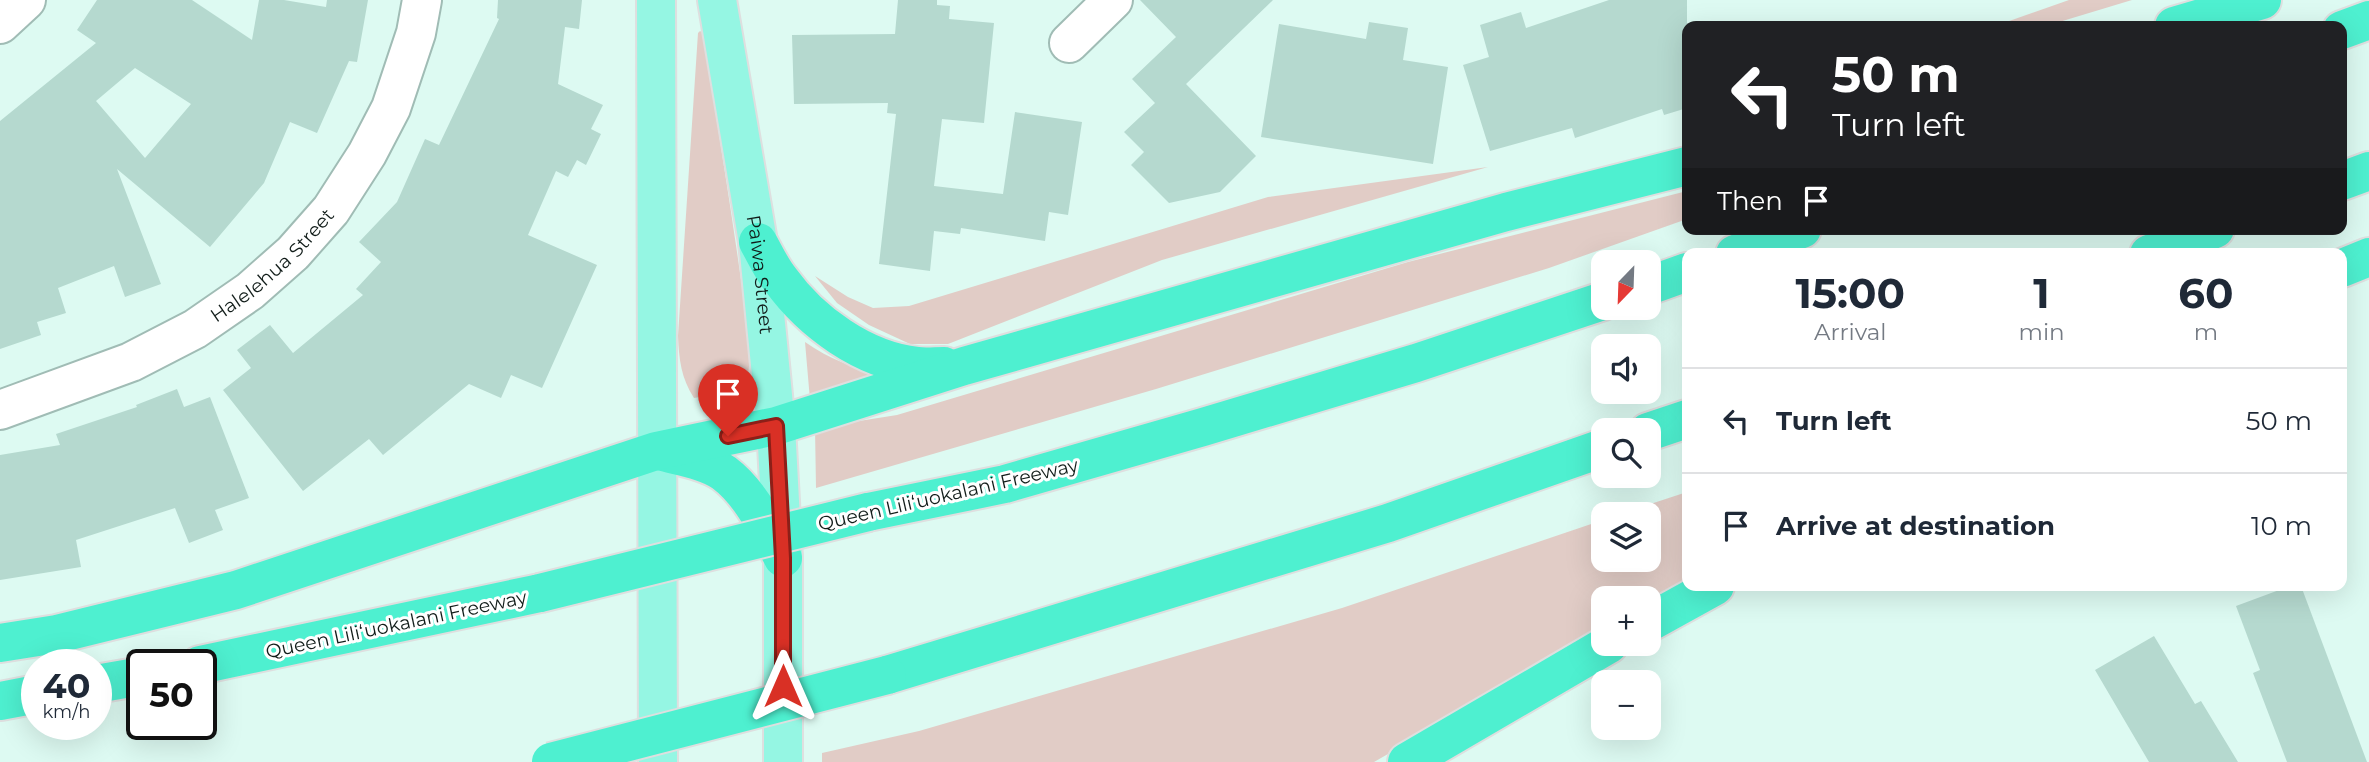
<!DOCTYPE html>
<meta charset="utf-8">
<style>
:root{--surface:#fff;--page:#f6f6f7;--text:#1f2937;--muted:#747a83;--line:#e0e1e3}
body{margin:0;font-family:Montserrat,sans-serif;background:var(--page);color:var(--text);height:100vh;display:flex;flex-direction:column;font-size:26px;white-space:nowrap}
*{box-sizing:border-box;margin:0}
p{font-size:23px;color:var(--muted)}
.icon{flex:none;width:38px;height:38px;fill:none;stroke:currentColor;stroke-width:2;stroke-linecap:round;stroke-linejoin:round}
.map{position:relative;flex:1;overflow:hidden}
.drawer{position:absolute;left:1682px;top:248px;width:665px;height:343px;display:flex;flex-direction:column;background:var(--surface);border-radius:14px;box-shadow:0 7px 28px #0002}
.drawer>*{flex:none}
.hud{position:absolute;left:1682px;top:21px;width:665px;height:214px;border-radius:14px;box-shadow:0 7px 28px #0002;background:#202124;color:#fff;overflow:hidden}
.needle{width:46px;rotate:203deg}
.fabs{position:absolute;left:1591px;top:250px;display:grid;gap:14px}
.fabs a{display:grid;place-items:center;width:70px;height:70px;border-radius:14px;background:var(--surface);box-shadow:0 7px 28px #0002;font-size:35px}
.speed{position:absolute;left:21px;top:649px;display:flex;gap:14px;font-size:35px;font-weight:700;text-align:center}
.speed>*{display:grid;place-content:center;width:91px;height:91px;border-radius:50%;background:var(--surface);box-shadow:0 7px 28px #0002;line-height:1}
.speed small{font-size:18px;font-weight:400}
.speed .limit{border:4px solid #111;border-radius:10px;background:#fff;color:#111}
.pin{position:absolute;display:grid;place-items:center;width:60px;height:60px;color:#fff;margin:-72px -30px;border-radius:50% 50% 50% 0;rotate:-45deg;box-shadow:0 0 7px #0007}
.pin .icon{rotate:45deg}
.me{position:absolute;width:77px;margin:-38px;rotate:0deg;stroke-linejoin:round;filter:drop-shadow(0 0 5px #0008)}
.turn{display:flex;align-items:center;gap:24px;height:147px;padding:0 35px;font-size:32px}
.turn .icon{width:91px;height:91px;stroke-width:2.5}
.turn b{display:block;font-size:49px;line-height:60px}
.then{display:flex;align-items:center;height:66px;padding:0 35px;background:#0003;gap:14px;font-size:26px}
.eta{display:flex;justify-content:space-evenly;align-items:center;height:119px;text-align:center}
.eta b{font-size:42px;font-weight:700;line-height:49px}
ul{padding:0;list-style:none}
li{display:flex;align-items:center;gap:21px;height:105px;padding:0 35px;border-top:2px solid var(--line)}
li div{flex:1}
li b{display:block;font-size:26px}
li em{font-style:normal}
.map>svg:first-child{display:block}
.green{fill:#e1ccc6}
.building{fill:#b5d9cf;fill-rule:evenodd}
.lines{fill:none;stroke-linecap:round;stroke-linejoin:round}
.minor-casing{stroke:#a0bcb5;stroke-width:42}
.major-casing{stroke:#dedfdf;stroke-width:42}
.highway-casing{stroke:#dedfdf;stroke-width:42}
.minor{stroke:#fff;stroke-width:38}
.major{stroke:#95f6e3;stroke-width:38}
.highway{stroke:#4ef0d0;stroke-width:38}
.highway-bridge-casing{stroke:#dedfdf;stroke-width:42;stroke-linecap:butt}
.highway-bridge{stroke:#4ef0d0;stroke-width:38}
.route-casing{stroke:#8d1f18;stroke-width:18}
.route{stroke:#d93025;stroke-width:12}
.labels{text-anchor:middle;stroke-width:6;stroke-linejoin:round;paint-order:stroke}
.street-label{font-size:19px;fill:#111c19;stroke:#fff}
</style>
<div class="map">
<svg width="2369" height="762" viewBox="0 0 2369 762">
<rect width="100%" height="100%" fill="#ddfaf2"/>
<g class="green">
<polygon points="2069,0 2132,0 2046,26 1995,26"/>
<path d="M 700,31 L 703,33 C 715,111 728,188 739,266 C 744,303 756,354 745,389 L 694,398 C 681,378 679,359 678,336 L 698,33 Z"/>
<polygon points="1488,167 1162,260 948,344 910,344 869,325 837,303 815,276 848,297 873,308 909,306 1268,197"/>
<polygon points="1687,191 1687,219 1549,268 1156,389 816,488 815,428 897,415 1408,262"/>
<path d="M 805,342 C 829,359 855,368 883,377 L 810,400 Z"/>
<polygon points="1687,492 1687,583 1649,605 1648,598 1603,598 1603,631 1374,762 822,762 822,753 919,731 1342,608 1603,520 1603,560 1648,560 1648,514 1620,514"/>
</g>
<g class="building">
<path d="M 97,0 L 192,0 L 252,40 L 259,0 L 284,0 L 326,7 L 327,0 L 368,0 L 357,62 L 349,61 L 317,133 L 290,122 L 264,183 L 210,247 L 117,169 L 161,284 L 125,297 L 114,266 L 58,288 L 66,313 L 37,322 L 41,335 L 0,349 L 0,121 L 96,43 L 77,30 ZM 135,68 L 191,104 L 145,158 L 96,101 Z"/>
<polygon points="498,0 582,0 579,29 565,27 558,84 603,105 591,129 601,134 586,165 577,160 568,177 556,171 528,235 597,265 542,388 511,375 501,398 469,384 383,455 369,439 303,491 223,390 251,368 237,350 270,325 293,353 363,295 356,289 381,262 359,242 397,202 425,139 439,145 499,19 497,18"/>
<polygon points="898,0 937,0 937,5 950,6 949,19 994,23 984,123 942,119 934,186 1003,194 1015,112 1082,122 1068,215 1049,212 1045,241 961,228 960,234 934,231 930,271 879,264 896,114 887,113 888,103 794,104 792,35 895,34"/>
<polygon points="1140,0 1273,0 1186,84 1256,156 1220,192 1169,203 1131,165 1144,152 1124,132 1155,103 1132,79 1176,37"/>
<polygon points="1609,0 1687,0 1687,108 1664,115 1662,109 1575,138 1572,128 1490,151 1463,65 1489,57 1480,25 1521,12 1526,28"/>
<polygon points="1369,22 1408,28 1403,60 1448,67 1433,164 1261,137 1279,24 1366,39"/>
<polygon points="177,389 184,407 210,397 249,498 215,510 223,530 189,543 175,508 76,540 81,567 0,580 0,455 60,445 56,434 137,407 136,405"/>
<polygon points="2290,586 2301,586 2367,762 2287,762 2253,673 2260,670 2236,606"/>
<polygon points="2154,636 2195,704 2201,701 2238,762 2149,762 2095,670"/>
</g>
<g class="lines">
<defs>
<g id="minor">
<polyline points="0,24 26,0"/>
<polyline points="1069,43 1113,0"/>
<path id="s1" d="M 0,410 L 131,362 L 195,329 L 250,291 L 293,253 L 331,210 L 367,154 L 391,108 L 416,33 L 422,0"/>
</g>
<g id="major">
<polyline points="656,0 658,762"/>
<path id="s2" d="M 717,0 L 758,242 L 776,426 L 783,558 L 783,762"/>
</g>
<g id="highway">
<polyline points="2174,26 2262,0"/>
<polyline points="2342,30 2369,20"/>
<polyline points="2342,181 2369,171"/>
<path d="M 758,242 C 765,254 771,268 780,279 C 811,322 863,360 917,366 C 926,367 935,366 944,366"/>
<polyline points="1735,254 1802,229"/>
<polyline points="2149,254 2215,229"/>
<polyline points="2342,268 2369,257"/>
<polyline points="1648,286 1687,272"/>
<polyline points="1648,432 1687,419"/>
<path d="M 662,452 C 681,457 707,461 724,473 C 752,494 767,529 783,558"/>
<polyline points="868,512 1005,484 1203,427 1416,363 1603,301"/>
<polyline points="1648,623 1715,586"/>
<polyline points="0,643 57,634 236,590 656,451 776,426 964,366 1506,212 1687,166"/>
<polyline points="200,665 540,593"/>
<polyline points="887,675 1388,523 1603,448"/>
<polyline points="96,684 142,676"/>
<polyline points="0,701 37,694"/>
<polyline points="1407,762 1609,644"/>
</g>
</defs>
<use href="#minor" class="minor-casing"/>
<use href="#major" class="major-casing"/>
<use href="#highway" class="highway-casing"/>
<use href="#minor" class="minor"/>
<use href="#major" class="major"/>
<use href="#highway" class="highway"/>
<defs>
<g id="highway-bridge">
<polyline points="540,593 868,512"/>
<polyline points="551,762 887,675"/>
</g>
</defs>
<use href="#highway-bridge" class="highway-bridge-casing"/>
<use href="#highway-bridge" class="highway-bridge"/>
</g>
<g class="lines">
<defs>
<polyline id="route" points="728,436 776,426 783,558 783,686"/>
</defs>
<use href="#route" class="route-casing"/>
<use href="#route" class="route"/>
</g>
<g class="labels">
<g class="street-label">
<text dy="7" stroke="none"><textPath href="#s1" startOffset="312">Halelehua Street</textPath></text>
<text dy="7" stroke="none"><textPath href="#s2" startOffset="278">Paiwa Street</textPath></text>
<text transform="translate(948 494) rotate(-13)" y="7">Queen Liliʻuokalani Freeway</text>
<text transform="translate(396 624) rotate(-12)" y="7">Queen Liliʻuokalani Freeway</text>
</g>
</g>
</svg>
<div class="fabs">
<a><svg class="needle" viewBox="-14 -14 28 28"><path d="M0-13l5 13h-10z" fill="#e53935"/><path d="M0 13l5-13h-10z" fill="#747a83"/></svg></a>
<a><svg class="icon" aria-label="sound" viewBox="0 0 24 24"><path d="M4 9h4l5-4v14l-5-4H4zM17 9q2 3 0 6"/></svg></a>
<a><svg class="icon" aria-label="search" viewBox="0 0 24 24"><circle cx="10" cy="10" r="6"/><path d="M15 15l6 6"/></svg></a>
<a><svg class="icon" aria-label="layers" viewBox="0 0 24 24"><path d="M12 4l9 5-9 5-9-5zM3 14l9 5 9-5"/></svg></a>
<a>+</a>
<a>−</a>
</div>
<div class="speed"><div>40<small>km/h</small></div><div class="limit">50</div></div>
<div class="pin" style="left:728px;top:436px;background:#d93025"><svg class="icon" aria-label="arrive" viewBox="0 0 24 24"><path d="M6 21V4h12l-3 4 3 4H6"/></svg></div>
<svg class="me" style="left:783px;top:686px" viewBox="-20 -20 40 40"><path d="M0-17L14 15 0 8-14 15z" fill="#d93025" stroke="#fff" stroke-width="4"/></svg>
<div class="hud">
<div class="turn"><svg class="icon" aria-label="left" viewBox="0 0 24 24"><path d="M17 20v-9H6M10 6l-5 5 5 5"/></svg><div><b>50 m</b>Turn left</div></div>
<div class="then">Then<svg class="icon" aria-label="arrive" viewBox="0 0 24 24"><path d="M6 21V4h12l-3 4 3 4H6"/></svg></div>
</div>
<section class="drawer">
<div class="eta">
<div><b>15:00</b><p>Arrival</p></div>
<div><b>1</b><p>min</p></div>
<div><b>60</b><p>m</p></div>
</div>
<ul>
<li><svg class="icon" aria-label="left" viewBox="0 0 24 24"><path d="M17 20v-9H6M10 6l-5 5 5 5"/></svg><div><b>Turn left</b></div><em>50 m</em></li>
<li><svg class="icon" aria-label="arrive" viewBox="0 0 24 24"><path d="M6 21V4h12l-3 4 3 4H6"/></svg><div><b>Arrive at destination</b></div><em>10 m</em></li>
</ul>
</section>
</div>
